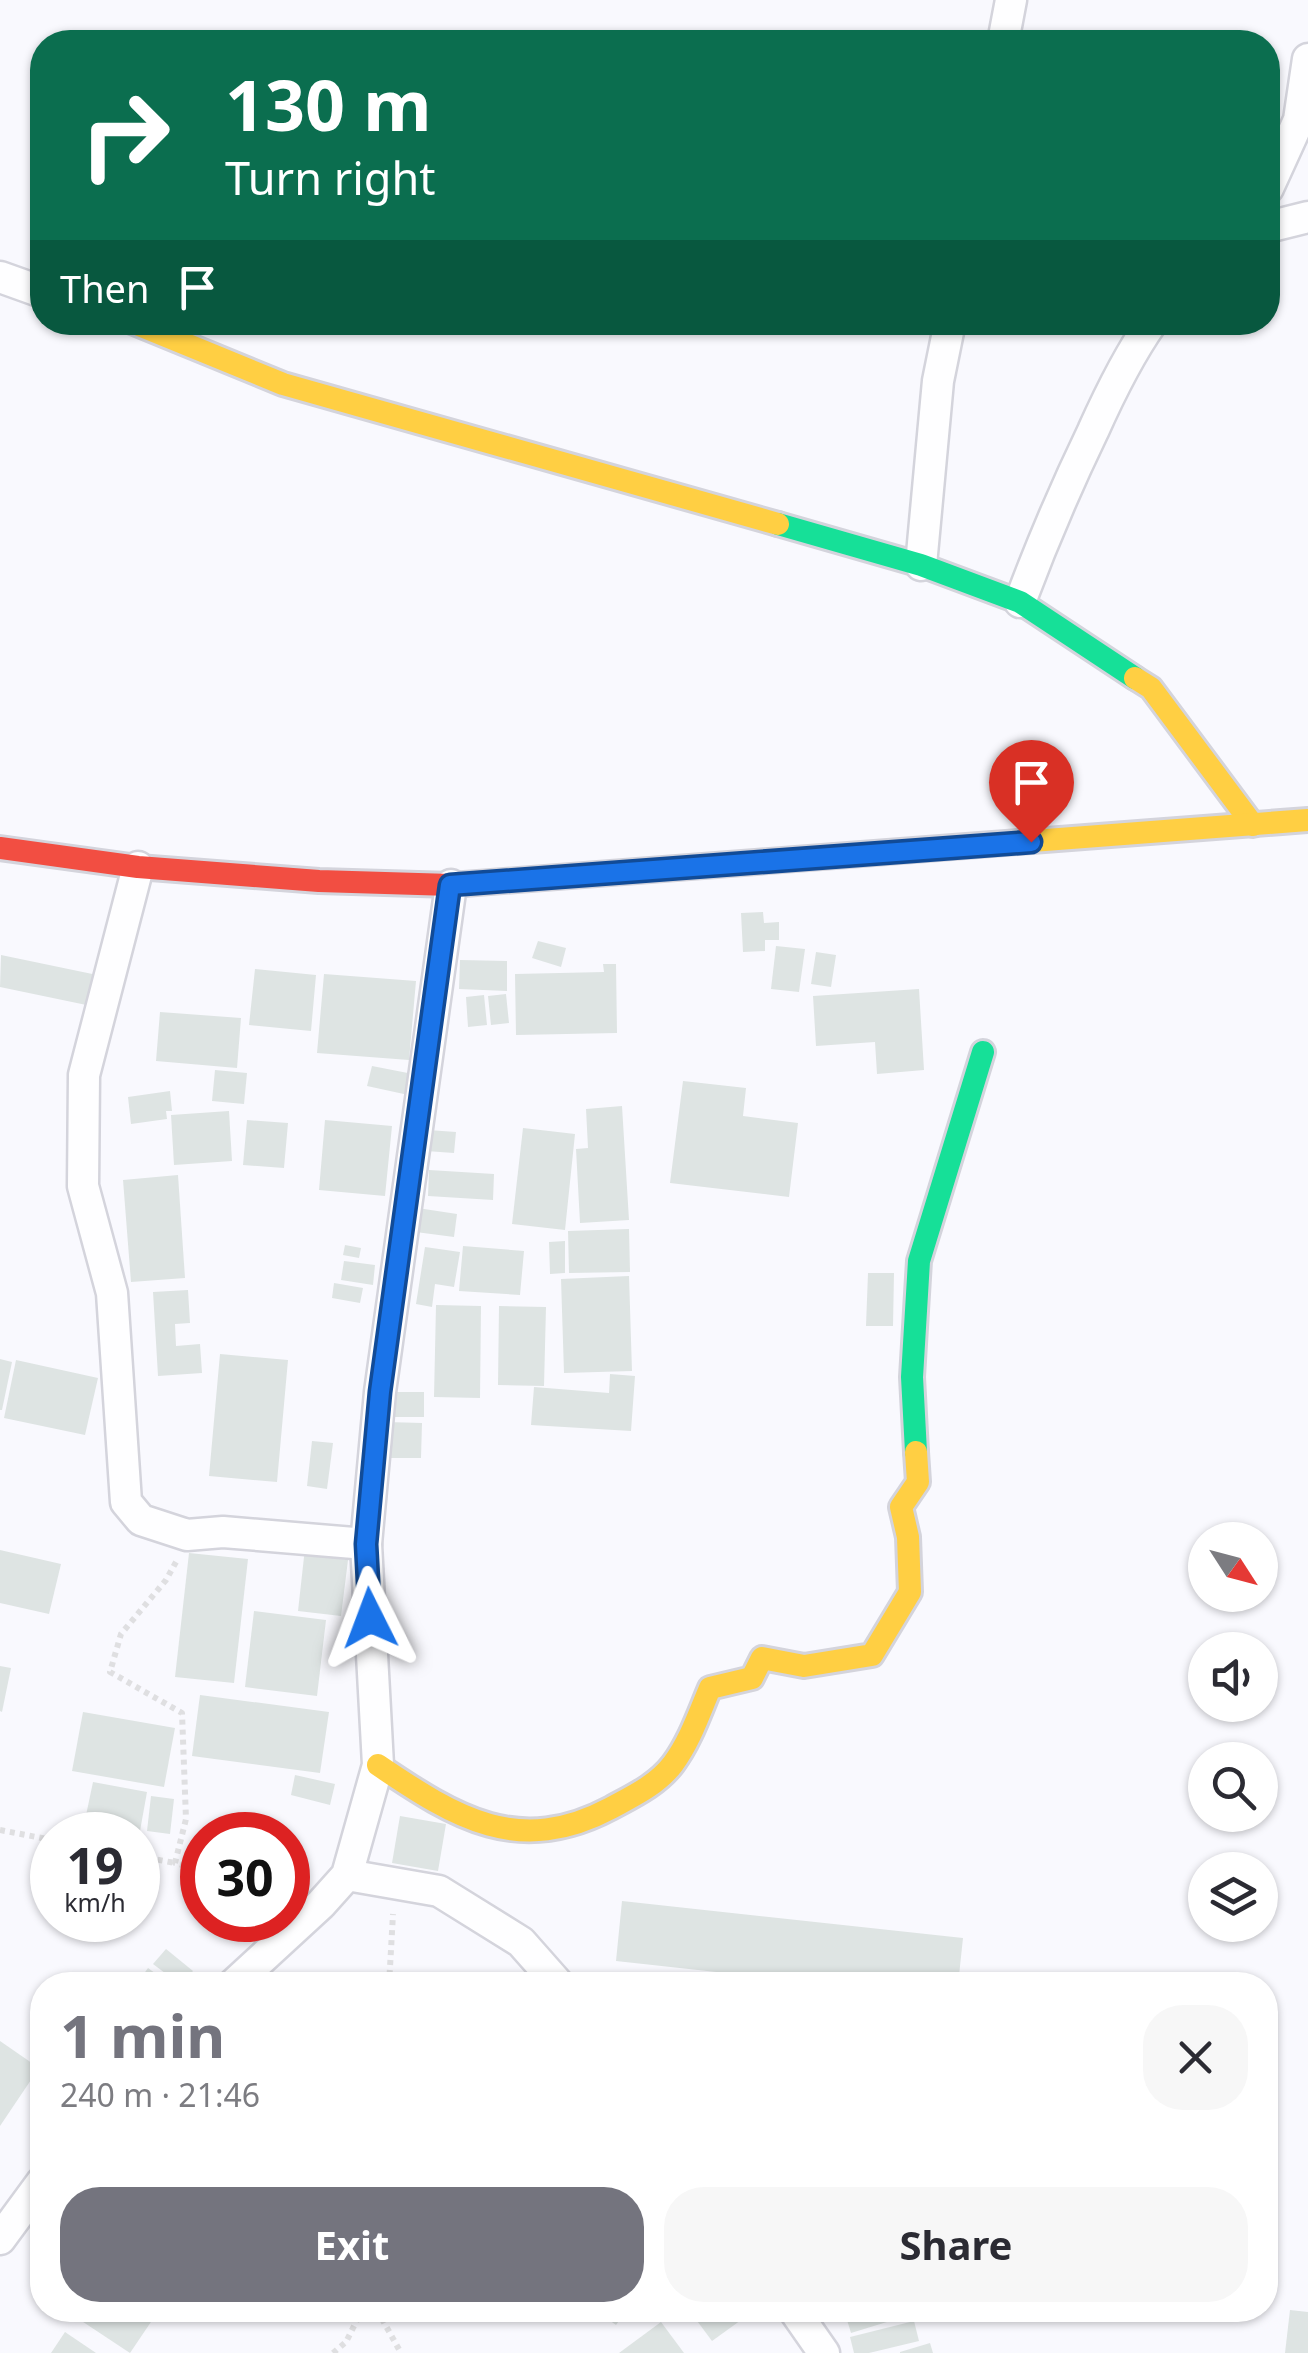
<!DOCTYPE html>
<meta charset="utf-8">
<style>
:root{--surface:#fff;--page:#f7f7f7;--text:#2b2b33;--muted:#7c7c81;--accent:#74747e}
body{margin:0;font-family:"Noto Sans",sans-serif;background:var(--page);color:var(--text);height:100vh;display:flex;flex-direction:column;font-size:38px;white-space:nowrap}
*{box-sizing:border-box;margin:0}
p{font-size:32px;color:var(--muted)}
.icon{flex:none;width:55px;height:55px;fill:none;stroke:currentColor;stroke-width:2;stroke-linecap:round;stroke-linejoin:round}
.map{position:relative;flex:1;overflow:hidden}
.panel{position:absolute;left:30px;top:1972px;width:1248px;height:350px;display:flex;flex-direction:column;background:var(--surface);border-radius:40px;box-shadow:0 2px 8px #0004}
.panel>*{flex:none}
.guide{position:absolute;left:30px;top:30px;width:1250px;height:305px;border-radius:40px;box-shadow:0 2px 8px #0004;background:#0b6e4f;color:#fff;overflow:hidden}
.needle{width:65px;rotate:126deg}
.tools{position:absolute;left:1188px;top:1522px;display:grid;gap:20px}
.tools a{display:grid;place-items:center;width:90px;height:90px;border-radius:50%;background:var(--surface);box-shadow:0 2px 8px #0004;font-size:50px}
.speed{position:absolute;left:30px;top:1812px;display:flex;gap:20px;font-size:50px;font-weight:700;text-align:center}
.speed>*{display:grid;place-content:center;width:130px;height:130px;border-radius:50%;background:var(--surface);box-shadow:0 2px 8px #0004;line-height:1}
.speed small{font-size:25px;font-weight:400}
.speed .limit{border:15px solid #d22;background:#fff;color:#111}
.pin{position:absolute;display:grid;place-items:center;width:85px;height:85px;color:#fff;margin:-102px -42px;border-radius:50% 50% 50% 0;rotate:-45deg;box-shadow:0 0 10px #0007}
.pin .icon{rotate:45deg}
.me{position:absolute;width:110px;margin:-55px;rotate:357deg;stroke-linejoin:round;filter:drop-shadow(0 0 8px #0008)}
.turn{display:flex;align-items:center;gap:35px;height:210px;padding:0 30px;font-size:45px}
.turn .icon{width:130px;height:130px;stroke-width:2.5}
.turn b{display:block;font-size:70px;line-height:85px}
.then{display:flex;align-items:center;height:95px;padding:0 30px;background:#0003;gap:20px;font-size:38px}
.round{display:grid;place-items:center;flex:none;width:105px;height:105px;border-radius:40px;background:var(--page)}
.overview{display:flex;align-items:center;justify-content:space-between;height:170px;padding:0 30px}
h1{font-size:60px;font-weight:700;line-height:75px;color:var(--accent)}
.primary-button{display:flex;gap:20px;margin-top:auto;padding:20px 30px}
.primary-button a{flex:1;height:115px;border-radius:40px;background:var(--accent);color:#fff;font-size:40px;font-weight:700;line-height:115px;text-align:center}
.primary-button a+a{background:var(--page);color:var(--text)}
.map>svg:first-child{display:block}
.building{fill:#dee4e3}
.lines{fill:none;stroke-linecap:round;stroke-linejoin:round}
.street-casing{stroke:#d4d4dc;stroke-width:35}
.fast-casing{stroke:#d4d4dc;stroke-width:28}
.slow-casing{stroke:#d4d4dc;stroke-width:28}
.jam-casing{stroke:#d4d4dc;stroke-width:28}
.path{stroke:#dfdfe1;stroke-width:6;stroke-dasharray:5 5;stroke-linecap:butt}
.street{stroke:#fefeff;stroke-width:30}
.fast{stroke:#16e098;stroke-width:22}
.slow{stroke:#ffcf43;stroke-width:22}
.jam{stroke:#f24e42;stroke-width:22}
.route-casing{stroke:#114b97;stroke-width:25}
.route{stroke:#1a73e8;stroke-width:18}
</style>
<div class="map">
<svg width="1308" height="2353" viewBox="0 0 1308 2353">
<rect width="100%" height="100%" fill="#f9f9fe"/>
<g class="building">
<polygon points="763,912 764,923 779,922 779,940 765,940 765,951 743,952 741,913"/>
<polygon points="538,941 566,948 561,967 532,958"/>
<polygon points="776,946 805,949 799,992 771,989"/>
<polygon points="816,952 836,955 831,987 811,984"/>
<polygon points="1,955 102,976 96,1007 0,987"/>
<polygon points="460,960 507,961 507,991 459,989"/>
<polygon points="603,964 616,964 617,1033 516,1035 515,974 604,972"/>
<polygon points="255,969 316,975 311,1031 249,1025"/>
<polygon points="324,974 416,981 409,1060 317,1053"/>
<polygon points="919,989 924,1070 877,1074 875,1042 816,1046 813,996"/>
<polygon points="506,994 509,1023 491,1025 488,996"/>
<polygon points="484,995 487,1025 468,1027 466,997"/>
<polygon points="160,1012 241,1018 237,1068 156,1061"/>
<polygon points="372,1066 418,1075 413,1096 367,1086"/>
<polygon points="215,1070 247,1073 244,1104 212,1101"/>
<polygon points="683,1081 746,1088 743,1116 798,1123 789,1197 670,1183"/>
<polygon points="170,1091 172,1111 166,1111 167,1119 131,1124 128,1097"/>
<polygon points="622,1106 629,1220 580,1223 576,1149 588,1148 586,1109"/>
<polygon points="229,1111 232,1161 174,1165 171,1115"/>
<polygon points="247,1120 288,1123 284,1168 243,1165"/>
<polygon points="325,1120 392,1126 385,1196 319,1190"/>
<polygon points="523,1128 575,1134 565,1230 512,1224"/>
<polygon points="428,1130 456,1132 454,1153 426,1151"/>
<polygon points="429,1170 494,1174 493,1200 428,1196"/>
<polygon points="178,1175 185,1278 131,1282 123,1180"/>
<polygon points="411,1207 457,1214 454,1237 408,1231"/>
<polygon points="629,1229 630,1272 569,1273 568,1231"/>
<polygon points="565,1241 565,1273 550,1274 549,1242"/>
<polygon points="345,1245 361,1248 359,1258 343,1255"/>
<polygon points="463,1246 524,1251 520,1295 459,1291"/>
<polygon points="425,1247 460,1252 454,1287 435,1284 432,1307 416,1304"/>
<polygon points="344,1261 375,1265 373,1285 341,1280"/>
<polygon points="868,1273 894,1273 893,1326 866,1326"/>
<polygon points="629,1276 632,1371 564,1373 561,1279"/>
<polygon points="334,1283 363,1288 360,1303 332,1298"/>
<polygon points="188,1290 190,1323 175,1324 176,1346 200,1344 202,1373 158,1376 153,1292"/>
<polygon points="436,1305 481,1306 480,1398 434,1397"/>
<polygon points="499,1306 546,1307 544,1386 498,1385"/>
<polygon points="220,1354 288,1360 277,1482 209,1476"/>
<polygon points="0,1359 12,1362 2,1410 0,1410"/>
<polygon points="16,1360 98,1378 85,1435 4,1418"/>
<polygon points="610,1374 635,1376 631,1431 531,1425 534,1387 609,1393"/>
<polygon points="392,1392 424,1392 424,1417 391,1417"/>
<polygon points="387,1422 422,1423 421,1458 386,1458"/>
<polygon points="312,1441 333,1443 327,1489 307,1486"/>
<polygon points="305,1548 349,1552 341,1616 298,1611"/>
<polygon points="0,1550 61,1564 49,1614 0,1603"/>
<polygon points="189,1553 248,1559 234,1683 175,1677"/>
<polygon points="254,1611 326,1620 317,1696 245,1687"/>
<polygon points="0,1666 11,1668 2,1712 0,1711"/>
<polygon points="200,1695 329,1712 320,1773 192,1756"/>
<polygon points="83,1712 175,1728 164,1787 72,1771"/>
<polygon points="295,1775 335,1784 330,1805 291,1795"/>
<polygon points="93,1782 147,1792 140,1831 85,1820"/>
<polygon points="151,1796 174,1799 170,1834 147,1831"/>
<polygon points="400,1816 446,1824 438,1871 392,1863"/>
<polygon points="622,1901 963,1938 958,1985 836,1985 616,1961"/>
<polygon points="166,1949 193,1971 181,1985 153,1964"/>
<polygon points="148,1968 171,1985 142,1985 138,1982"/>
<polygon points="0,2041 39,2068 0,2126"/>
<polygon points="65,2310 159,2310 130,2353"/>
<polygon points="595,2310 627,2310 616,2325"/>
<polygon points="689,2310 755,2310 712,2341"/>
<polygon points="844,2310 912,2310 913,2314 851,2333"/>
<polygon points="1290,2310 1308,2312 1308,2353 1285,2353"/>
<polygon points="914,2321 919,2341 869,2353 854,2353 850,2337"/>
<polygon points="661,2322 684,2353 619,2353"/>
<polygon points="65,2332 96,2353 51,2353"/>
<polygon points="930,2343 933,2353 900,2353 900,2352"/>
</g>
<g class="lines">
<defs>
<g id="street">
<polyline points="1003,42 1011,0"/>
<polyline points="1268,188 1299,120 1308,59"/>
<polyline points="1268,227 1308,217"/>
<polyline points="0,277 42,292"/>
<polyline points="921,565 938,381 950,322"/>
<path d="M 1020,602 C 1042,543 1066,487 1093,431 C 1110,393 1128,356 1152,322"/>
<polyline points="138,867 84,1075 83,1186 112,1293 126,1502 141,1520 187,1535 223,1532 366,1544"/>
<polyline points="347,1875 439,1891 521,1942 559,1985"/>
<polyline points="233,1985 321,1904 347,1875 378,1765 366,1544 380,1392 451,885"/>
<polyline points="0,2239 42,2182"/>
<polyline points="794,2310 824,2353"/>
</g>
<g id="fast">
<polyline points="778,524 921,565 1020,602 1135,678"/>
<polyline points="916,1452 912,1377 919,1261 983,1052"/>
</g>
<g id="slow">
<polyline points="132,322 283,384 778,524"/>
<polyline points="1135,678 1151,688 1253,825"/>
<polyline points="835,856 1308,820"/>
<path d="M 378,1765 C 456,1818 519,1857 611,1808 C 633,1796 657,1785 673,1764 C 690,1741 699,1714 710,1688 L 752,1678 L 762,1658 L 804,1666 L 872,1655 L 910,1592 L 908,1537 L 901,1507 L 918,1482 L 916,1452"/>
</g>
<polyline id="jam" points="0,848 138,867 319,881 451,885 835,856"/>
</defs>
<use href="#street" class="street-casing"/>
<use href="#fast" class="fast-casing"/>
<use href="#slow" class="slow-casing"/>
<use href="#jam" class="jam-casing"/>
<g class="path">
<polyline points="176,1562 166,1580 121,1634 110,1672 182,1713 186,1819 175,1863 202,1871"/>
<polyline points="0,1830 52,1840"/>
<polyline points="138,1856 175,1863"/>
<polyline points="389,1985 393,1914"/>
<polyline points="377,2310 401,2353"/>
<polyline points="333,2353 346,2342 362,2310"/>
</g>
<use href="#street" class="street"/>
<use href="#fast" class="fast"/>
<use href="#slow" class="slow"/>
<use href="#jam" class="jam"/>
</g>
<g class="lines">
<defs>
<polyline id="route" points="370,1618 366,1544 380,1392 450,885 1031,842"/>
</defs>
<use href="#route" class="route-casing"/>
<use href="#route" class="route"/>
</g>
</svg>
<div class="tools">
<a><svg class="needle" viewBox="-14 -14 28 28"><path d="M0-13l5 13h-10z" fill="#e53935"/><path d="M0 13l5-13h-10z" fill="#7c7c81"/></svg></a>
<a><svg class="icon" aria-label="sound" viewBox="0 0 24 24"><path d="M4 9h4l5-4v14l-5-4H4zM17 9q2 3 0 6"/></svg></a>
<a><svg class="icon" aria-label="search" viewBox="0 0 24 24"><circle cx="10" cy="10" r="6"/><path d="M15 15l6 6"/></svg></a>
<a><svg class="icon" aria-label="layers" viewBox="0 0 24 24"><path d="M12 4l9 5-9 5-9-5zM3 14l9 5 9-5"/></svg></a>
</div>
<div class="speed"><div>19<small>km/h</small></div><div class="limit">30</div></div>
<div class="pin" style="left:1031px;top:842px;background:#d93025"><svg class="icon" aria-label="arrive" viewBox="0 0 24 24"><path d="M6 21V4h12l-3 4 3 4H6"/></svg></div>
<svg class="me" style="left:370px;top:1618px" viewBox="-20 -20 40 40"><path d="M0-17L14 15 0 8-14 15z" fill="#1a73e8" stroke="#fff" stroke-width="4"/></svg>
<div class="guide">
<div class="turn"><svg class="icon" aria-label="right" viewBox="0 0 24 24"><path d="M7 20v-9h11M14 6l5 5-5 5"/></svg><div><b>130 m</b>Turn right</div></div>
<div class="then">Then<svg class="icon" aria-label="arrive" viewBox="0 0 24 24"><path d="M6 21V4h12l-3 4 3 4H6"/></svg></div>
</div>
<section class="panel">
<div class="overview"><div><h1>1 min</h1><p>240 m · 21:46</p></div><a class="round"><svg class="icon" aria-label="close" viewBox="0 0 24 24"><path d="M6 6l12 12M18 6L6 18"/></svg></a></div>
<div class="primary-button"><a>Exit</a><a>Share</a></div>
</section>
</div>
